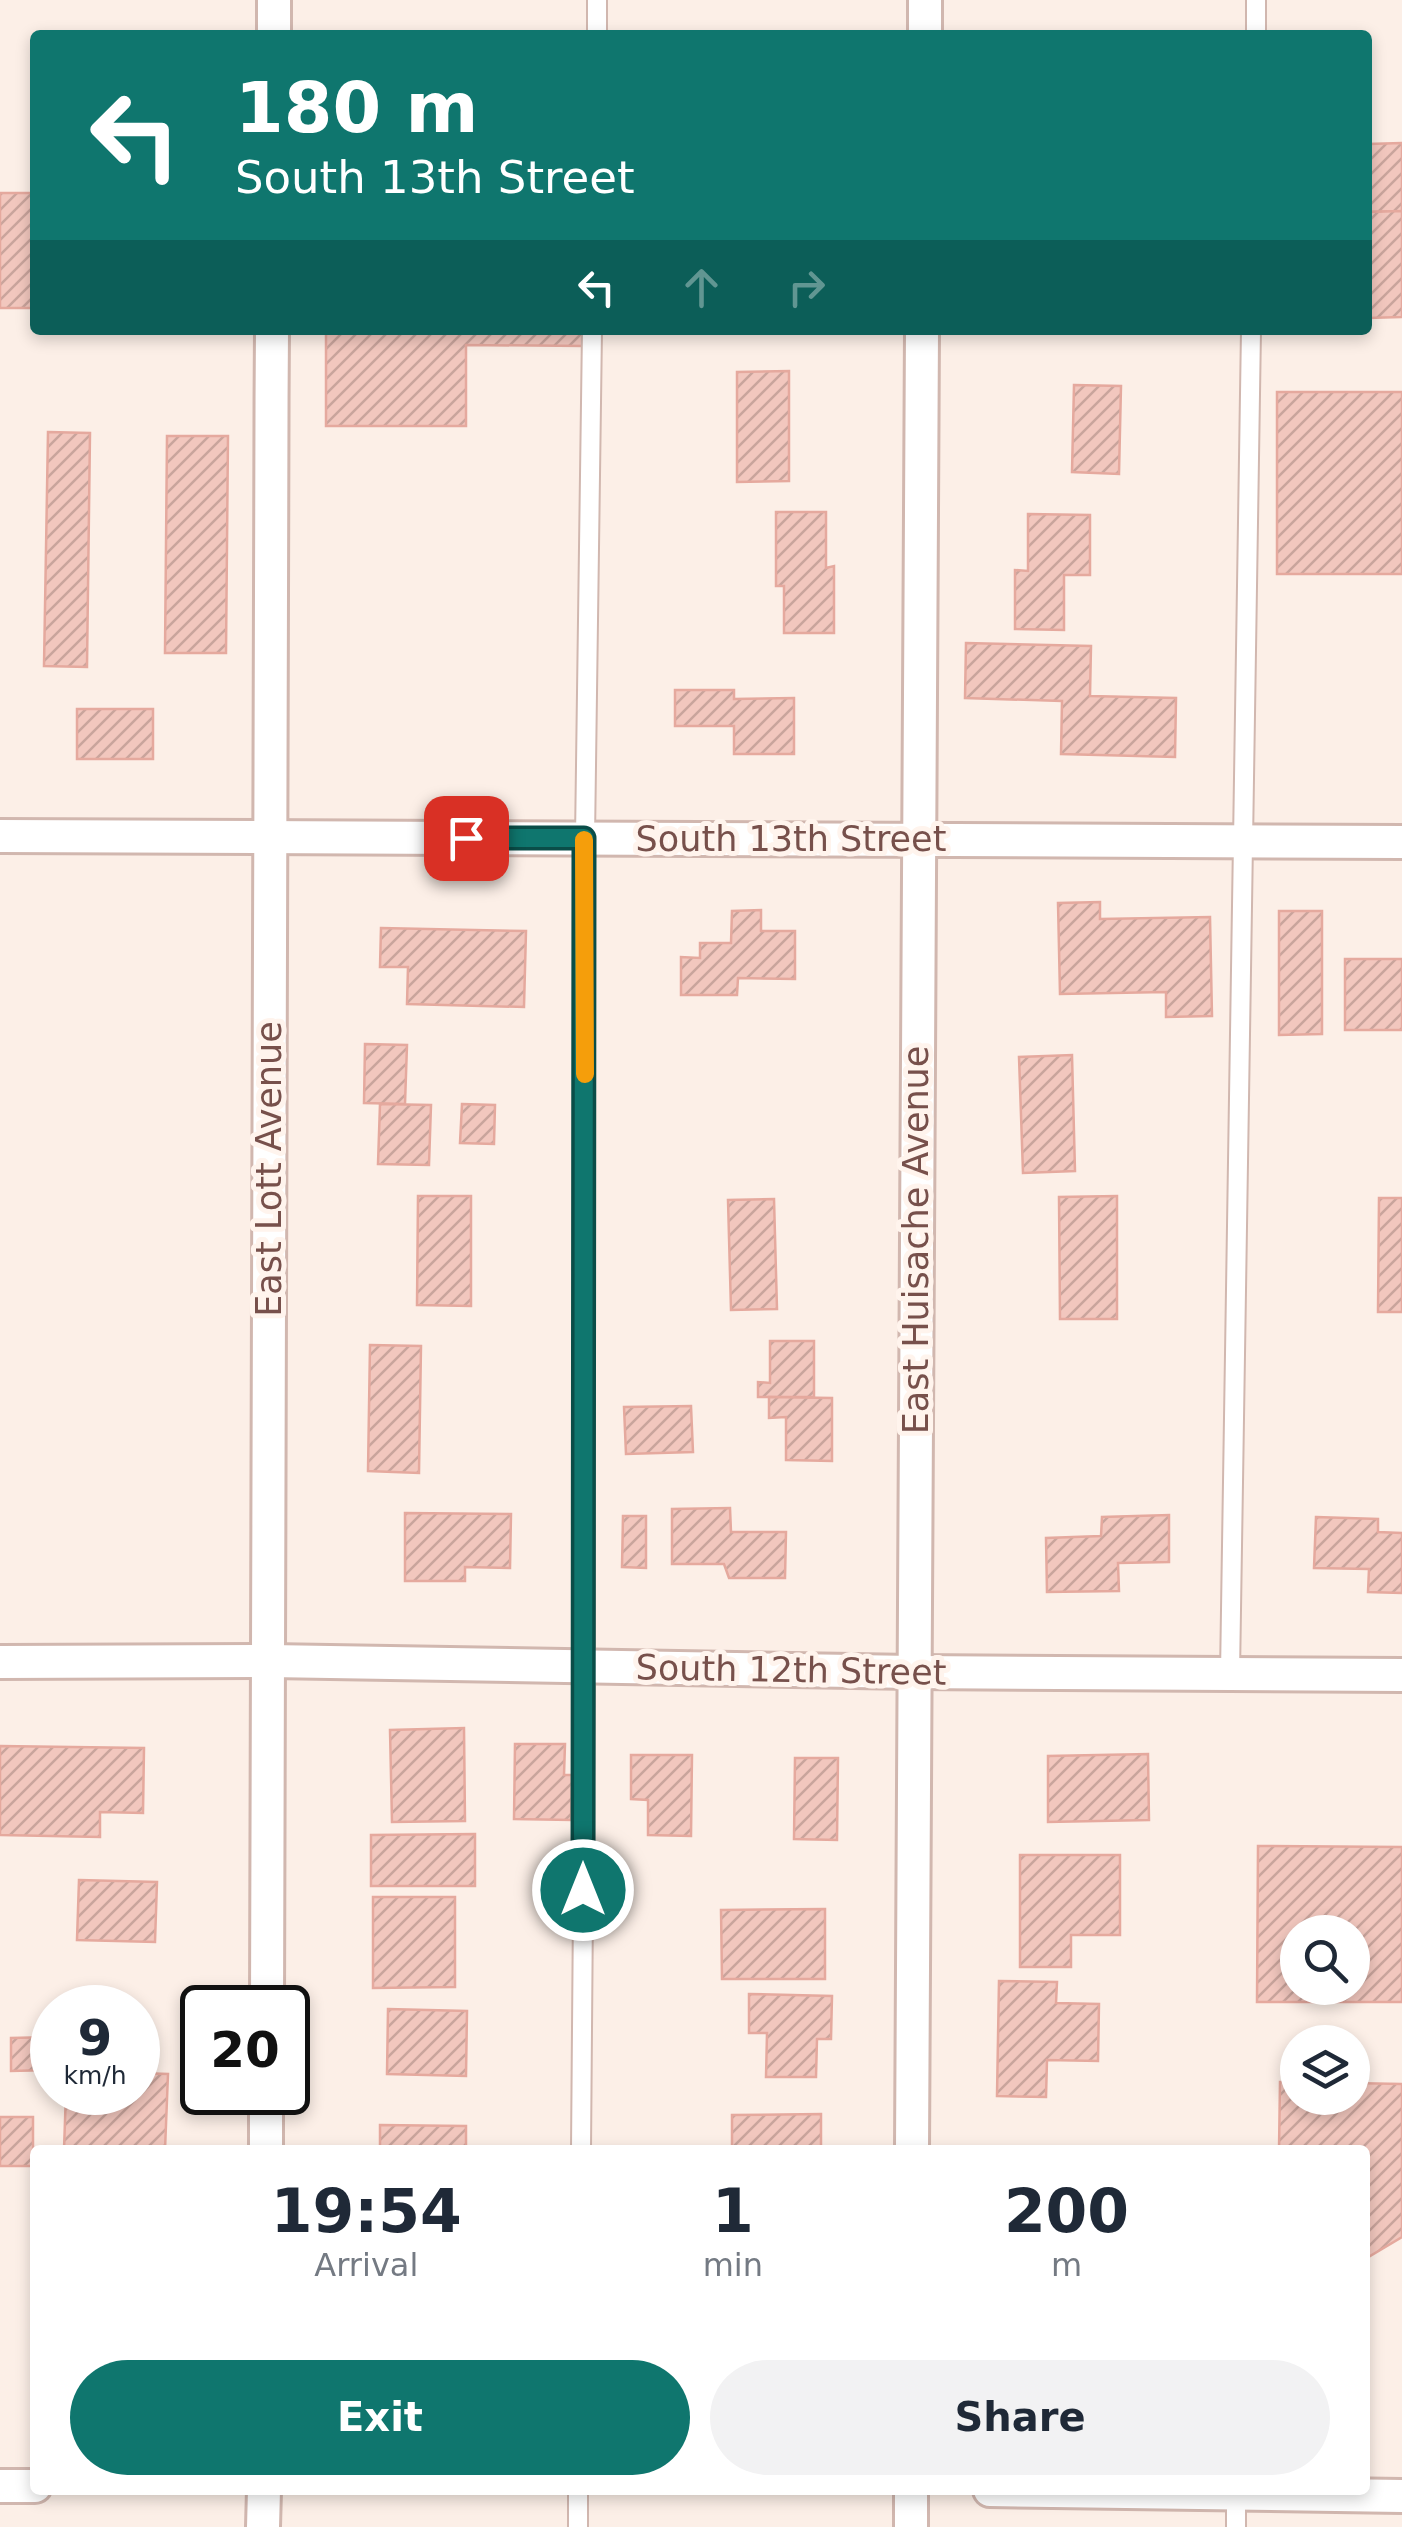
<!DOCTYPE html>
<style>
:root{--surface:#fff;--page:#f2f2f3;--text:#1f2937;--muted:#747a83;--accent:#0f766e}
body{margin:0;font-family:"DejaVu Sans",sans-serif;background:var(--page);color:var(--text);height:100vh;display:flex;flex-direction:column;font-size:38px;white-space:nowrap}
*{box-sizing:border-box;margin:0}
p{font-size:32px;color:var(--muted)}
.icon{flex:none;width:55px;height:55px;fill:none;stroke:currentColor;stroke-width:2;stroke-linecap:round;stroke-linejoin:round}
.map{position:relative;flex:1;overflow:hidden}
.panel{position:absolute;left:30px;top:2145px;width:1340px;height:350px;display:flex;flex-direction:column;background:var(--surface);border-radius:10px;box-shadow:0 5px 15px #0003}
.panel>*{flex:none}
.top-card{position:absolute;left:30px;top:30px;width:1342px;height:305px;border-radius:10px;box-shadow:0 5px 15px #0003;background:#0f766e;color:#fff;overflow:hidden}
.buttons{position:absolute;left:1280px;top:1915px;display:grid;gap:20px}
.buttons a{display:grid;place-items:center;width:90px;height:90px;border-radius:50%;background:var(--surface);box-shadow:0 5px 15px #0003;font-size:50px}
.speed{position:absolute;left:30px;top:1985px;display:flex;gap:20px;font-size:50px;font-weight:700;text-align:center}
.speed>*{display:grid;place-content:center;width:130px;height:130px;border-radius:50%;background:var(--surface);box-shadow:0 5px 15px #0003;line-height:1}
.speed small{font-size:25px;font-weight:400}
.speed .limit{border:5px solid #111;border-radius:15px;background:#fff;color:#111}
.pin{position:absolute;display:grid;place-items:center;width:85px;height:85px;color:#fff;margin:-42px;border-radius:20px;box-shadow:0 5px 15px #0006}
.me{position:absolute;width:110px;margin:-55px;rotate:0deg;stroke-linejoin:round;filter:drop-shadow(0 0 8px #0008)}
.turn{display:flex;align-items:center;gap:35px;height:210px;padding:0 40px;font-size:45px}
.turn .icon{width:130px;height:130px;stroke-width:2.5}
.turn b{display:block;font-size:70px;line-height:85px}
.lanes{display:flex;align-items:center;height:95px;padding:0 40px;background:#0003;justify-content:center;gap:50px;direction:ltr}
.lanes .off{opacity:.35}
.eta{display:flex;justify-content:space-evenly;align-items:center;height:170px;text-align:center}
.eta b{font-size:60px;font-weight:800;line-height:70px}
.button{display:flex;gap:20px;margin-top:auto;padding:20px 40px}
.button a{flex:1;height:115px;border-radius:60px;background:var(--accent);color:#fff;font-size:40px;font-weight:800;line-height:115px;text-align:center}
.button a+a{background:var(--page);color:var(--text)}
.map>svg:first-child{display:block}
.building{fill:url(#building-hatch);stroke:#e5a99e;stroke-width:2.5;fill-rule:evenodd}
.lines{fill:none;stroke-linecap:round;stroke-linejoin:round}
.lane-casing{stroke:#d1b7af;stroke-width:22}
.street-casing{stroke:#d1b7af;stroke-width:38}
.lane{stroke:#fff;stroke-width:18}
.street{stroke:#fff;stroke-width:32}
.route-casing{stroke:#0a4d48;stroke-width:25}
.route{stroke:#0f766e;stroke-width:18}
.slow{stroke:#f59e0b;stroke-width:18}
.labels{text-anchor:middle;stroke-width:10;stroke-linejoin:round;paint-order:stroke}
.street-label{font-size:35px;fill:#77504b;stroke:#fff4ed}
</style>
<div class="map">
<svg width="1402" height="2527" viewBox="0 0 1402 2527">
<defs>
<pattern id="building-hatch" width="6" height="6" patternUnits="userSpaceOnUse" patternTransform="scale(2.5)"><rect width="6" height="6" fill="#f2c7be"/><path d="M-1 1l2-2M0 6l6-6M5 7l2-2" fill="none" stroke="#c9a49c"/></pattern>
</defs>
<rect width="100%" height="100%" fill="#fcefe7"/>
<g class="building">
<polygon points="1402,143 1402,211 1368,212 1368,144"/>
<rect x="0" y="193" width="35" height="115"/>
<polygon points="1402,211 1402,317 1368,318 1368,212"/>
<polygon points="326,330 583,330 583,346 466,345 466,426 326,426"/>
<polygon points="789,371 789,481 737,482 737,372"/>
<polygon points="1074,385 1121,386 1119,474 1072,472"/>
<rect x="1277" y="392" width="125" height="182"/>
<polygon points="48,432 90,433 87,667 44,666"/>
<polygon points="167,436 228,436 226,653 165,653"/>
<polygon points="776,512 826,512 826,568 834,566 834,633 784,633 784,586 776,586"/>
<polygon points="1028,514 1090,515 1090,575 1064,575 1064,630 1015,629 1015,570 1028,571"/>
<polygon points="966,643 1091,646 1090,696 1176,698 1175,757 1061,754 1062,701 965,698"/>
<polygon points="675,690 734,690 734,699 794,698 794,754 734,754 734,726 675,726"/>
<rect x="77" y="709" width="76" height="50"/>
<polygon points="1100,902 1100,919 1210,917 1212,1016 1166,1017 1166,992 1060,994 1058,903"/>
<polygon points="761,910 761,931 795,931 795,979 738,978 737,995 681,995 681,957 700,958 700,943 731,943 732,911"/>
<polygon points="1279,911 1322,911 1322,1034 1279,1035"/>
<polygon points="381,928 526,931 524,1007 407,1004 408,967 380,967"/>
<rect x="1345" y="959" width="57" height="71"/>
<polygon points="365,1044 407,1045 405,1104 364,1103"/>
<polygon points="1072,1055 1075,1171 1023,1173 1019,1057"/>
<polygon points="380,1104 431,1105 429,1165 378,1164"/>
<polygon points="462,1104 495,1105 494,1144 460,1143"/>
<polygon points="418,1196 471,1196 471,1306 417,1305"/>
<polygon points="1117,1196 1117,1319 1060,1319 1059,1197"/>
<polygon points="1379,1198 1402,1198 1402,1312 1378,1312"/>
<polygon points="774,1199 777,1309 731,1310 728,1200"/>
<polygon points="770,1341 814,1341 814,1397 758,1397 758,1382 770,1383"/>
<polygon points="370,1345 421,1346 419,1473 368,1471"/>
<polygon points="769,1397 832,1398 832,1461 786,1460 786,1417 769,1418"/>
<polygon points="691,1406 693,1452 626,1454 624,1407"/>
<polygon points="730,1508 731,1532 786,1532 785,1578 729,1578 724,1564 672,1564 672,1509"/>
<polygon points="405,1513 511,1514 510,1568 465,1567 465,1581 405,1581"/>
<polygon points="1169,1515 1169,1562 1118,1563 1119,1591 1047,1592 1046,1538 1101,1536 1102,1517"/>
<polygon points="623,1516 646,1516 646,1568 622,1567"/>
<polygon points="1316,1517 1378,1519 1378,1532 1402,1533 1402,1593 1368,1592 1369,1569 1314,1568"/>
<polygon points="464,1728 465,1821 392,1822 390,1730"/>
<polygon points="515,1744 565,1744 564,1775 572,1775 571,1820 514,1819"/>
<polygon points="0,1746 144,1748 143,1813 100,1812 100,1837 0,1835"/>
<polygon points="1148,1754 1149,1820 1048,1822 1048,1756"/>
<polygon points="631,1755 692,1755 691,1836 648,1835 648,1800 631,1799"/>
<polygon points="795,1758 838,1758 837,1840 794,1839"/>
<polygon points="475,1834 475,1886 371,1886 371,1835"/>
<path d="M 1258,1846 L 1402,1847 L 1402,2002 L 1257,2002 ZM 1298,1932 L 1352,1932 L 1352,1988 L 1298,1988 Z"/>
<polygon points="1020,1855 1120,1855 1120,1935 1071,1935 1071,1967 1020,1967"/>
<polygon points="79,1880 157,1882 155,1942 77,1940"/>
<polygon points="373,1897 455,1897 455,1987 373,1988"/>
<polygon points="825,1909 825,1979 722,1979 721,1910"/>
<polygon points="999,1981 1057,1982 1056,2003 1099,2004 1098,2061 1047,2060 1046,2097 997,2096"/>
<polygon points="749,1994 832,1996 831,2039 817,2039 816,2077 766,2077 767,2033 749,2033"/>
<polygon points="388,2009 467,2011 466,2076 387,2074"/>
<polygon points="52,2037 52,2070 11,2071 11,2038"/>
<polygon points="138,2073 168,2074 165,2150 64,2150 66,2092 138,2092"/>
<polygon points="1280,2082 1298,2082 1298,2098 1352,2098 1352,2083 1402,2084 1402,2237 1365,2259 1365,2150 1279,2150"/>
<polygon points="821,2114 821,2150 732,2150 732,2115"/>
<rect x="0" y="2117" width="33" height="49"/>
<polygon points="380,2125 466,2126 466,2150 380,2150"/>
</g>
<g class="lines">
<defs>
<g id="lane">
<polyline points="597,35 597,0"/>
<polyline points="1256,35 1256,0"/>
<polyline points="1230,1674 1251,330"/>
<polyline points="581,2150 585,1667 585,838 592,330"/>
<polyline points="578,2527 578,2490"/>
<polyline points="1236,2527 1236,2493"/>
</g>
<g id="street">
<polyline points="274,35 274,0"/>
<polyline points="925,35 925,0"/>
<polyline points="0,836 1402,842"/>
<polyline points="0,1662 270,1661 913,1672 1402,1675"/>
<path d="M 267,2008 C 271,1448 268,889 272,330"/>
<polyline points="266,2150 266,2092"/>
<polyline points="912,2150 922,330"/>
<polyline points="0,2486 35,2486"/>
<polyline points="911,2490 911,2527"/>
<polyline points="990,2490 1402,2496"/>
<polyline points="263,2527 264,2490"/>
</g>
</defs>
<use href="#lane" class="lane-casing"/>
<use href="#street" class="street-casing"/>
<use href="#lane" class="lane"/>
<use href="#street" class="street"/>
</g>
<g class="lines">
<defs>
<polyline id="route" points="466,838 584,838 583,1890"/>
</defs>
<use href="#route" class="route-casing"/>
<use href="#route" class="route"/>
<polyline class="slow" points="584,840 585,1074"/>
</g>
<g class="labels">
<g class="street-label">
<text x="791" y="851">South 13th Street</text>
<text transform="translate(269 1169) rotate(-90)" y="12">East Lott Avenue</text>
<text transform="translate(916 1240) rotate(-90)" y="12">East Huisache Avenue</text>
<text transform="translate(791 1670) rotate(1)" y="12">South 12th Street</text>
</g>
</g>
</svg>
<div class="buttons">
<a><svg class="icon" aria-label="search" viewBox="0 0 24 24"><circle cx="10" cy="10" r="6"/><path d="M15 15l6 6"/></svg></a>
<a><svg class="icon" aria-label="layers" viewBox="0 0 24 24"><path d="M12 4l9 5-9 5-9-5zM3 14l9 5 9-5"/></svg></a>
</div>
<div class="speed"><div>9<small>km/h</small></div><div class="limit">20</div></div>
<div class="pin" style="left:466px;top:838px;background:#d93025"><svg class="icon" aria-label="arrive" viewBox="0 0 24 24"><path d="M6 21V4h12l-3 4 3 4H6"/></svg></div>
<svg class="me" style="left:583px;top:1890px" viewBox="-20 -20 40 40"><circle r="17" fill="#0f766e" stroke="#fff" stroke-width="3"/><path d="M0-11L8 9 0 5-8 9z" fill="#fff"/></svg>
<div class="top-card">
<div class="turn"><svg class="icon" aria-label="left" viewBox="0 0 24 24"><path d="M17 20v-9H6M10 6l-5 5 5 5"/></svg><div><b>180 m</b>South 13th Street</div></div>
<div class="lanes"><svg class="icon" aria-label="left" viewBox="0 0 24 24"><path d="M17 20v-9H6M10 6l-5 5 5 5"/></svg><svg class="icon off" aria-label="ahead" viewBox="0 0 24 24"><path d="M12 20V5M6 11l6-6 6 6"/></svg><svg class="icon off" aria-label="right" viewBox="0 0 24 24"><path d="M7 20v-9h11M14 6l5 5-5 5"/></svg></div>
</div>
<section class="panel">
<div class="eta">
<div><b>19:54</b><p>Arrival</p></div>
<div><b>1</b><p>min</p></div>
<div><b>200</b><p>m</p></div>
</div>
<div class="button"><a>Exit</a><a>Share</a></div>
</section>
</div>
